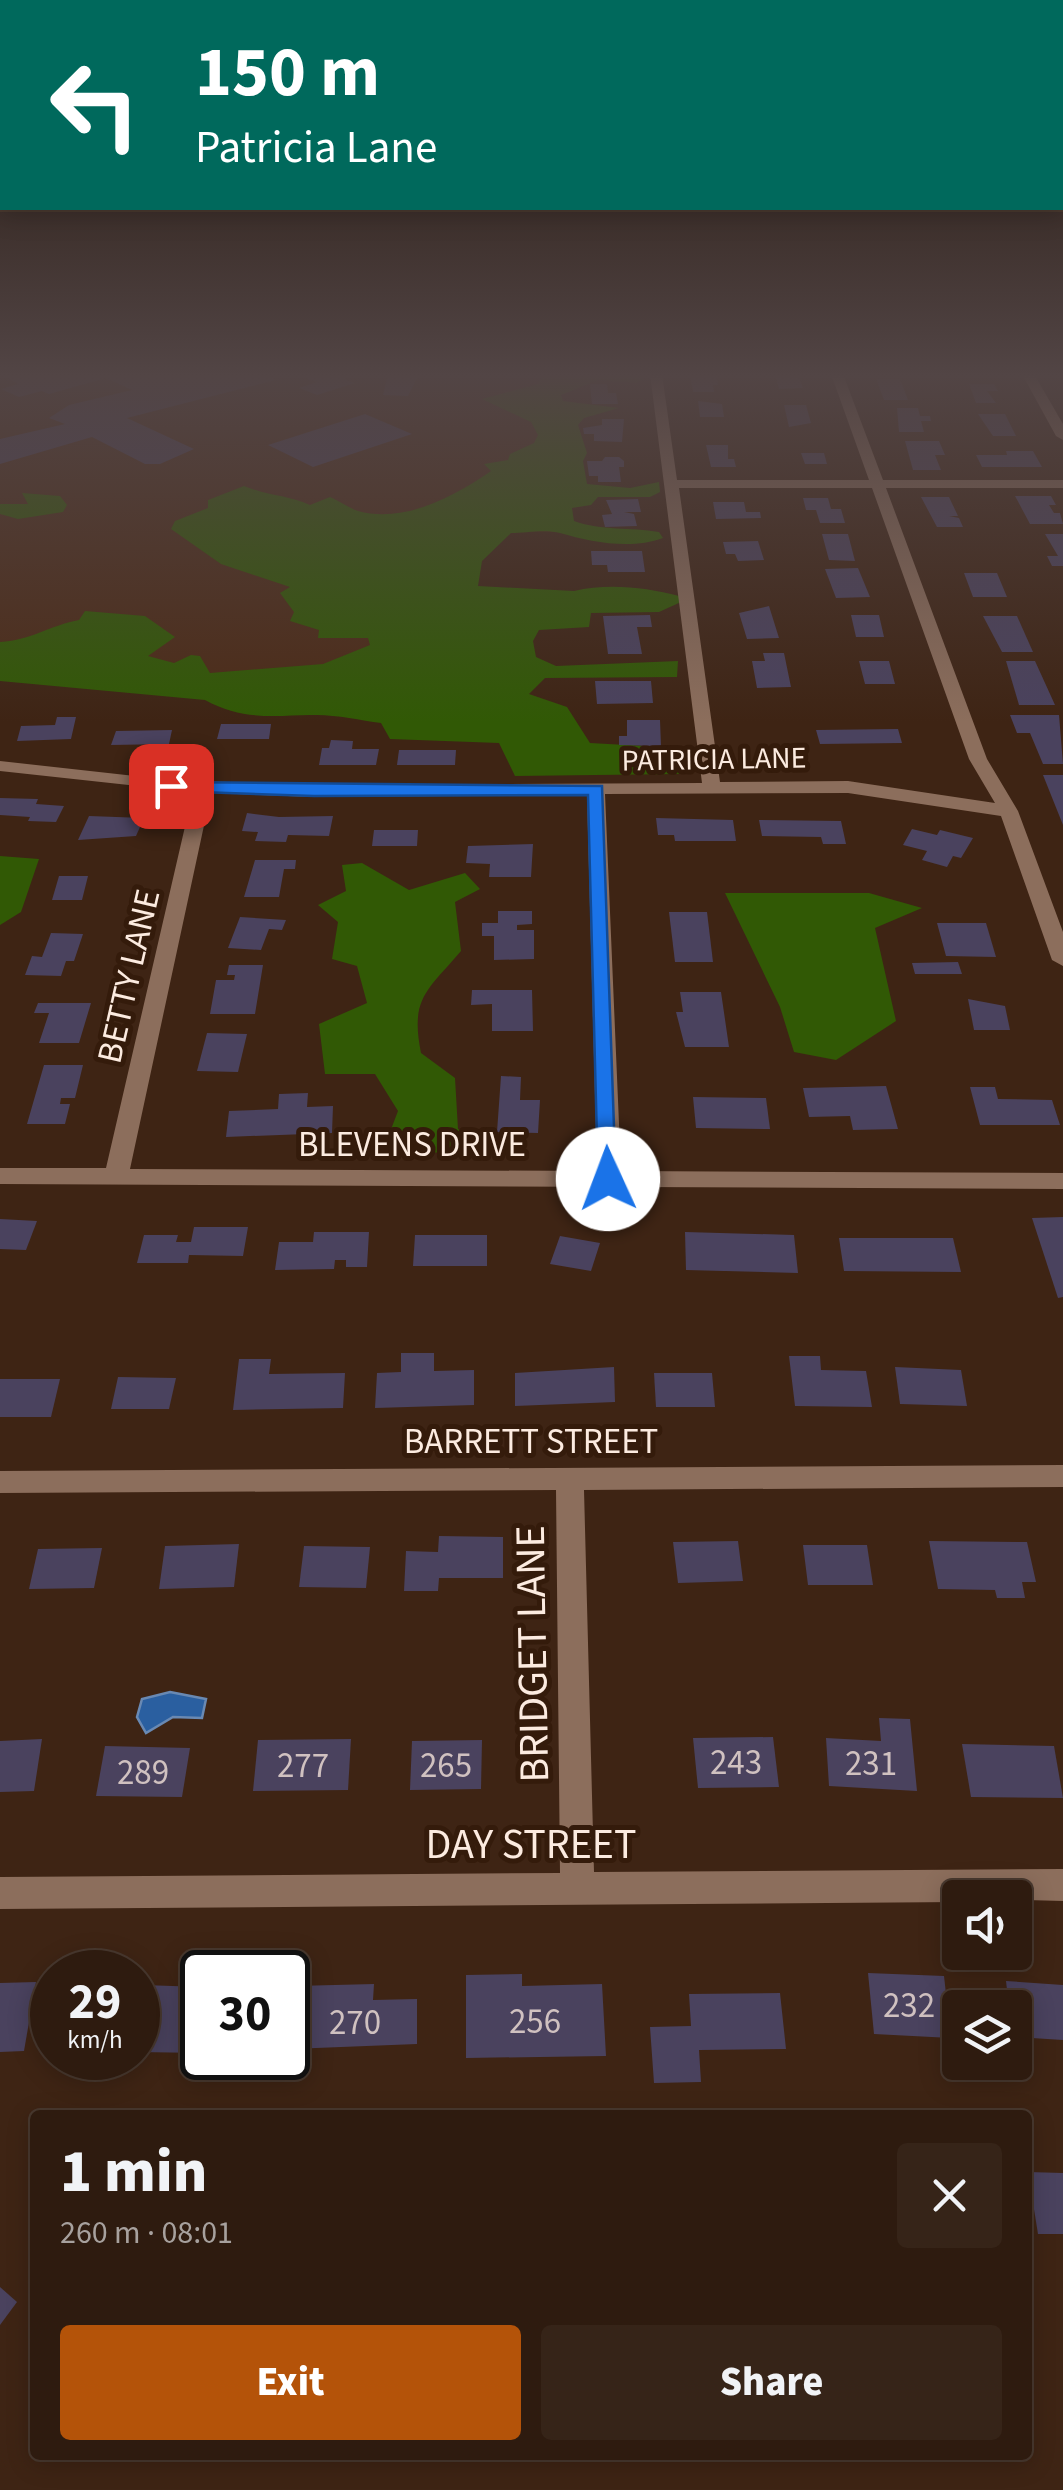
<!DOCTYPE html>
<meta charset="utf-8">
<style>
:root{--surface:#2e1b0f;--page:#362418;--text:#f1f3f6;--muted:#a7a19e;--line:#49392f;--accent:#b45309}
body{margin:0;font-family:"Source Sans 3",sans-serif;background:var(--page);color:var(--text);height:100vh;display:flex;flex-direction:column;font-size:38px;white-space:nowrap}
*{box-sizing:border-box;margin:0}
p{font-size:32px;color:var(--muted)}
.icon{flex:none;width:55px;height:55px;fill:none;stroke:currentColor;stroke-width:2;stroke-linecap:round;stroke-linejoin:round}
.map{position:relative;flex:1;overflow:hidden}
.side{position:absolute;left:30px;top:2110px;width:1002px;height:350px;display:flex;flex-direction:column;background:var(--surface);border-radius:10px;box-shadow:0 5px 25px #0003,0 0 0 2px var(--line)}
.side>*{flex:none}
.hud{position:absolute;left:0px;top:0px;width:1065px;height:210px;box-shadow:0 5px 25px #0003,0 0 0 2px var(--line);background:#00695c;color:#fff;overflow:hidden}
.fabs{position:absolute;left:942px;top:1880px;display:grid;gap:20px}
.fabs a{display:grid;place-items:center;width:90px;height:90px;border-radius:10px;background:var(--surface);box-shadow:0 5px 25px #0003,0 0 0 2px var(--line);font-size:50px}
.speed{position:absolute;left:30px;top:1950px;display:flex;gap:20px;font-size:50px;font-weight:700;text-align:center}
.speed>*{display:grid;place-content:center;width:130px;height:130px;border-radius:50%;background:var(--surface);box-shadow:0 5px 25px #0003,0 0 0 2px var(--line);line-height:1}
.speed small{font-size:25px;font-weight:400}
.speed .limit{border:5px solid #111;border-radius:15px;background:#fff;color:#111}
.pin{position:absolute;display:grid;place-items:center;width:85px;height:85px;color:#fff;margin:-42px;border-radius:20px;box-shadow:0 5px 15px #0006}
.me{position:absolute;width:110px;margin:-55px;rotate:358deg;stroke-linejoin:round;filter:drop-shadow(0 0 8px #0008)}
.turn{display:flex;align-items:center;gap:35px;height:210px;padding:0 30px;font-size:45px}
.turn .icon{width:130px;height:130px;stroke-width:2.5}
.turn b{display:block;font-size:70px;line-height:85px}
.round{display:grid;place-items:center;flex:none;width:105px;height:105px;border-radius:10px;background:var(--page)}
.summary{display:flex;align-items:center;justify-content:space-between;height:170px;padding:0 30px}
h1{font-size:60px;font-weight:800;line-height:75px}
.primary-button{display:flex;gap:20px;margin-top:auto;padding:20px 30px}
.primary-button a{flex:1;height:115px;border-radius:10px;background:var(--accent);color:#fff;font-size:40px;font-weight:800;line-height:115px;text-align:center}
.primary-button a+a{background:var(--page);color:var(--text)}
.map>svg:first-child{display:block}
.built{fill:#4c2b17}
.green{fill:#315905}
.water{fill:#2a5fa0;stroke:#6989b3;stroke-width:2.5}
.building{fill:#4a425e}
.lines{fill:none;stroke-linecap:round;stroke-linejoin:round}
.minor{fill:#8c6e5c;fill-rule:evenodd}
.route{fill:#1a73e8;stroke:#114b97;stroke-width:2.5}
.labels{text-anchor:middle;stroke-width:10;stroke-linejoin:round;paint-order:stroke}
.far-street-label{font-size:30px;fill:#fcebe0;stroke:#341b0b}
.street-label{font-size:35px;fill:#fcebe0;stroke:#341b0b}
.near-number-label{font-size:35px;fill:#d0c1c0}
.near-street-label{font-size:42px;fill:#fcebe0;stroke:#341b0b}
</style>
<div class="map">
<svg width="1063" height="2490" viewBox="0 0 1063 2490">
<rect width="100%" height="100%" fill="#3e2414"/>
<polygon class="built" points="0,374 556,374 566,532 507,531 466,555 421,727 0,671"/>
<g class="green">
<path d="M 544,374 L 640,374 L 644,378 L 637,383 L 598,380 L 561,395 L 563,401 L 619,408 L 584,418 L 578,425 L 587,453 L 583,461 L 587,484 L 630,488 L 659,482 L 660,492 L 650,497 L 598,497 L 591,505 L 572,508 L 574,521 C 602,531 630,527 659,532 L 663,538 C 631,550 591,542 560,533 C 546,529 525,533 511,533 L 482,561 L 478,586 L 574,591 C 607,583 646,587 679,596 L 681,602 L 659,612 L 591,613 L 589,627 L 539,630 L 533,641 L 536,657 L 556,666 L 678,661 L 677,677 L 545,678 L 529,694 L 567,707 L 590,743 L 681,748 L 687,769 L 678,774 L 515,776 L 499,743 L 390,739 L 381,723 C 359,720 334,714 311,715 C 271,716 241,720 205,700 L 0,681 L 0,642 C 32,640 48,626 79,620 L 85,611 L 145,616 L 175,637 L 148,656 L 174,663 L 191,655 L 200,656 L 210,673 L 323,664 L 370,645 L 368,638 L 318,638 L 319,630 L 290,621 L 294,612 L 280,593 L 290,587 L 221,564 L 171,529 L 175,521 L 208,508 L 208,500 L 244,486 C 269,496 287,495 310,505 L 330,497 C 339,501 349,508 358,511 C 404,524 455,496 491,471 L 484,464 L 508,460 L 510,454 L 534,443 L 538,435 L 531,422 L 482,399 L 538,384 Z"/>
<polygon points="22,493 60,496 67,505 63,512 18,519 0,514 0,504 28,504"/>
<polygon points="0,856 39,859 21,912 0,925"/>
<path d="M 362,863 L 409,890 L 465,873 L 480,889 L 455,902 L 461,951 C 427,991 410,998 421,1053 L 455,1078 L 458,1129 L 493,1146 L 492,1152 L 382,1153 L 398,1111 L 375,1074 L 325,1074 L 319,1024 L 367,1003 L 357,966 L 332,959 L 338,922 L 318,905 L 346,891 L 342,865 Z"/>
<polygon points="725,893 869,893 922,908 875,928 896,1021 836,1060 794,1052 780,1007"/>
</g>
<polygon class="water" points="170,1692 206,1699 202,1718 173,1717 146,1733 137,1717 142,1699"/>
<g class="building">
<polygon points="1,374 262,374 276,380 127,418 194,449 160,464 145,464 92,437 0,464 0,439 65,424 49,418 69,405 132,390 106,378 49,394 42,391 19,397 1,389 18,384"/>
<polygon points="295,374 359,374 344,379 355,383 317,395 299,388 317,382"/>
<polygon points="388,374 419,374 408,396 383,395"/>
<polygon points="690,374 716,374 718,385 713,385 714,392 693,392"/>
<polygon points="775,374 798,374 803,388 779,389"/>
<polygon points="876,379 900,379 908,400 884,400"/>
<polygon points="590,384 607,384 608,393 616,393 618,404 592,404"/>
<polygon points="969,384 994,384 998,391 987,391 996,403 976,403"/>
<polygon points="698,401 722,404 724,417 700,417"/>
<polygon points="784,405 806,405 811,423 789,427"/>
<polygon points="897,408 918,408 920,416 930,416 931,421 921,421 924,432 899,432"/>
<polygon points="365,414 412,434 313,467 268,445"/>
<polygon points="978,414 1005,414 1016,436 993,436"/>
<polygon points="602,419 624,419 622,442 594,441 594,434 584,434 583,428 602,425"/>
<polygon points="905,441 939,441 945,455 935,455 941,470 913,470"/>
<polygon points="706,445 728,445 728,459 734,459 736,467 711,467"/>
<polygon points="1006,451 1033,451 1042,467 982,467 976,455 1007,455"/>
<polygon points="801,453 824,453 827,464 805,464"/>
<polygon points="605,457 619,457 624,461 624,467 619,467 621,482 598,482 598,476 589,476 587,461 602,461"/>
<polygon points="1015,496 1051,496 1056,505 1049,505 1054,513 1060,513 1063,524 1030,524"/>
<polygon points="921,497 949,497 958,516 949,516 959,518 963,527 937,527"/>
<polygon points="803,498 828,498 831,509 841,509 845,523 820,523 816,510 806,510"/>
<polygon points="638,499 641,512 624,512 634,514 637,526 605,527 602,515 612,514 606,500"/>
<polygon points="713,502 744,502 746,512 760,512 761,518 716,519"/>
<polygon points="822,534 848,534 855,561 829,560"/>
<polygon points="1045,534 1063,534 1063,566 1052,566 1047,556 1058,556"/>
<polygon points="758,541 764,560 738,561 735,554 726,554 723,542"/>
<polygon points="591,551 642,551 645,572 608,572 607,565 592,565"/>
<polygon points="858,568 870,597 836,598 825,569"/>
<polygon points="964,573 997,573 1007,597 973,597"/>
<polygon points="769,606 779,638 747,639 739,613"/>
<polygon points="650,615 652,627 637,627 642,654 608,654 603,616"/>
<polygon points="851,615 879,615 884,637 856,637"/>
<polygon points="983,616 1017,616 1033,652 1002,652"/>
<polygon points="763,653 784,653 791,687 757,688 752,661 765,661"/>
<polygon points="859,661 889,661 895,684 865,684"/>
<polygon points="1006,661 1035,661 1055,705 1019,705"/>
<polygon points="595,681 651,681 653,703 597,704"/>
<polygon points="1010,715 1059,715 1063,764 1043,764 1030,733 1017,733"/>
<polygon points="57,717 76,717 71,739 17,741 21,726 55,725"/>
<polygon points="627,720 660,720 661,746 619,745 619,736 627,736"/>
<polygon points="221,724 271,724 269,739 217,739"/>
<polygon points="898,729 902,743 820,744 816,730"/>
<polygon points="172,730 169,744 111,745 116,731"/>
<polygon points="331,740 353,741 352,749 379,749 376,765 319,765 322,748 329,748"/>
<polygon points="399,750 456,750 455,765 397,765"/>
<polygon points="1043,775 1063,775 1063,825"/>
<polygon points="0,798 38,799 36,804 64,806 56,822 28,821 30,817 0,815"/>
<polygon points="247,813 279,817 333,816 329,836 288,835 286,842 255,841 258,832 242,831"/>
<polygon points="89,816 144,818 136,836 78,840"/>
<polygon points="656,818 733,820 736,841 675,841 674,835 658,835"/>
<polygon points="759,820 841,821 846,844 823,844 821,837 762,836"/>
<polygon points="912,829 937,835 940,830 973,838 961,858 953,856 947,867 922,860 927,851 903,845"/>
<polygon points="374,830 418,830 417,846 372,846"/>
<polygon points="533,844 531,877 489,877 490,864 466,863 468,846"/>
<polygon points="255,860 296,860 295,869 284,869 279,897 244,897"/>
<polygon points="59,876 88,876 82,900 52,900"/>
<polygon points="498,911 532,911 532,924 517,925 517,930 534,930 534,959 494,960 494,936 482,936 482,923 498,923"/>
<polygon points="669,912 707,912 713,962 675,962"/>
<polygon points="240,917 286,920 282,930 269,929 261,950 228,948"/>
<polygon points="937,923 986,923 996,957 946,956"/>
<polygon points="51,933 83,934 74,961 66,961 61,976 25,975 32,956 42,957"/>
<polygon points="958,962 962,974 915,974 912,963"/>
<polygon points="229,965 263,965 255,1014 210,1014 216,980 234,980 235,975 227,975"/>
<polygon points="472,990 532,990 533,1031 492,1031 492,1004 471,1005"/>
<polygon points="680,992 721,992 729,1047 685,1047 676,1012 683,1012"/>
<polygon points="968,999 1005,1006 1010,1030 974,1030"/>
<polygon points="38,1003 91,1003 79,1043 39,1043 49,1013 34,1013"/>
<polygon points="207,1033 247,1034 238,1072 197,1071"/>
<polygon points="44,1065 83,1065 75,1098 61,1098 60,1104 70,1104 65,1124 27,1124"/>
<polygon points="501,1076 521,1077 520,1100 540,1100 538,1133 497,1132"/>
<polygon points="886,1086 898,1129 853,1130 850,1116 809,1117 803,1088"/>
<polygon points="970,1087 995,1087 998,1099 1052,1100 1060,1125 980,1125"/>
<polygon points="308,1093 307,1107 333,1106 332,1133 226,1137 229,1111 278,1109 279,1094"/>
<polygon points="693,1097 766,1098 770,1129 696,1128"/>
<polygon points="1063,1217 1063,1297 1058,1298 1032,1218"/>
<polygon points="0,1219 37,1221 26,1250 0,1249"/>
<polygon points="194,1227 248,1227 243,1256 189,1255 188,1263 137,1263 144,1235 178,1235 176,1242 191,1242"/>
<polygon points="314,1232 369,1232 367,1267 346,1267 346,1260 335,1260 334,1269 275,1270 279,1242 313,1242"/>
<polygon points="685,1232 794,1235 798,1273 686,1270"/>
<polygon points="415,1235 487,1235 487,1266 413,1266"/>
<polygon points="560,1236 600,1243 591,1271 550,1264"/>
<polygon points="839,1238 953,1238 961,1272 844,1271"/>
<polygon points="401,1353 434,1353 434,1371 474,1370 474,1405 375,1408 377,1373 401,1372"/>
<polygon points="789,1356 820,1356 821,1370 866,1371 872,1407 795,1406"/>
<polygon points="239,1359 271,1359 269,1374 345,1373 343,1408 233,1410"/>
<polygon points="614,1367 615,1402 515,1406 515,1373"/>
<polygon points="895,1367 961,1370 967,1406 900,1404"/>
<polygon points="654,1373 712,1373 715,1407 656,1407"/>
<polygon points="118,1377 176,1378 169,1409 111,1409"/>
<polygon points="0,1379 60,1379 51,1417 0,1417"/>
<polygon points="439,1536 503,1537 503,1578 439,1578 438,1591 404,1591 406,1551 438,1552"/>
<polygon points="738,1541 743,1581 678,1583 673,1542"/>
<polygon points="929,1541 1027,1542 1036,1582 1022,1582 1025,1598 997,1598 995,1590 938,1589"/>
<polygon points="239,1544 234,1587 159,1589 165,1546"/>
<polygon points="803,1545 867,1545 873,1585 808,1585"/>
<polygon points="304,1546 370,1547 366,1588 299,1587"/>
<polygon points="102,1548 94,1588 29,1589 38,1549"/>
<polygon points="879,1718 910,1719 917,1791 829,1786 826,1738 881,1741"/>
<polygon points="773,1737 779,1787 698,1788 693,1738"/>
<polygon points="42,1739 34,1791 0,1792 0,1741"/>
<polygon points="351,1739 348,1790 253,1791 258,1740"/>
<polygon points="482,1740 481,1789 410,1790 412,1741"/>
<polygon points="962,1744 1054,1746 1063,1798 971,1797"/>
<polygon points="105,1746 190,1748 182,1797 96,1796"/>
<polygon points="868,1973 944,1976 951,2038 874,2034"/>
<polygon points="522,1974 522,1986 602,1984 606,2056 466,2058 466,1975"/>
<polygon points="1006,1981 1063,1985 1063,2040 1015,2037 1015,2008 1009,2008"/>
<polygon points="36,1982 24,2051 0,2052 0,1983"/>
<polygon points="374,1984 373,2000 417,1999 417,2044 291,2049 295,1986"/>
<polygon points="143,1985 202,1987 202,2053 138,2052"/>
<polygon points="780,1993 786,2049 699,2050 701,2082 654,2083 650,2027 691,2026 689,1994"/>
<polygon points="1028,2172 1063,2173 1063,2234 1038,2234"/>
<polygon points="0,2287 17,2302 0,2325"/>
</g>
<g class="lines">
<g class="minor">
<path d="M 650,374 L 662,374 L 677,480 L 869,480 L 831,374 L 843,374 L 883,480 L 1063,480 L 1063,488 L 886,488 L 987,759 L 1018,811 L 1063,932 L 1063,966 L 1052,960 L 1001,816 L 848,793 L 605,794 L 621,1171 L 1063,1173 L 1063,1189 L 0,1184 L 0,1168 L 106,1168 L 193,792 L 0,771 L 0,761 L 171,780 L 314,785 L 702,783 ZM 679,488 L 872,488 L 969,759 L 995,803 L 848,781 L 720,782 ZM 211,793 L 314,797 L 587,795 L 597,1171 L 130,1169 Z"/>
<polygon points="1022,374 1034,374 1063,424 1063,440 1056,436"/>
<polygon points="1063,1465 1063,1487 584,1490 594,1872 1063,1869 1063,1901 960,1898 960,1902 0,1909 0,1877 560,1873 556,1490 0,1493 0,1471"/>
</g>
</g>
<linearGradient id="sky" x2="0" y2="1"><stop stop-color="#22140b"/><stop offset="0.52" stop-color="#524545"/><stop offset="1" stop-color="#524545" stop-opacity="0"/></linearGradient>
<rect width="1063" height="722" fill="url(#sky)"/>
<polygon class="route" points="165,782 602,786 616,1184 608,1187 598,1179 588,795 314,796 171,791 165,790"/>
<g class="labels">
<g class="far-street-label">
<text transform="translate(714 759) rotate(-1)" y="10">PATRICIA LANE</text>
</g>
<g class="street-label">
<text transform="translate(128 976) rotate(-77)" y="12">BETTY LANE</text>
<text x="412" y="1156">BLEVENS DRIVE</text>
<text x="531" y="1453">BARRETT STREET</text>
</g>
<g class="near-number-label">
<text x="736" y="1774">243</text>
<text x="871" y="1775">231</text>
<text x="303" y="1777">277</text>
<text x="446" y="1777">265</text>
<text x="143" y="1784">289</text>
<text x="909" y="2017">232</text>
<text x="535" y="2033">256</text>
<text x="355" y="2034">270</text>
</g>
<g class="near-street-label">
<text transform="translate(531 1654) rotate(-91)" y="15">BRIDGET LANE</text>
<text x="531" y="1858">DAY STREET</text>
</g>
</g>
</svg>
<div class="fabs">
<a><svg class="icon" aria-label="sound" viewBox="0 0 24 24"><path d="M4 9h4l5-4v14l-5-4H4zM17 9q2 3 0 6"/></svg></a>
<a><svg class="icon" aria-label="layers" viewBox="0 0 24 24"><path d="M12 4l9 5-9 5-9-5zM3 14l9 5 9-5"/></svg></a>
</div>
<div class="speed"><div>29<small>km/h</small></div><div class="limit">30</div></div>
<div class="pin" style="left:171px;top:786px;background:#d93025"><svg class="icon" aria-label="arrive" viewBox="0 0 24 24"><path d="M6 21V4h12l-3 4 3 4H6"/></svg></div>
<svg class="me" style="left:608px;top:1179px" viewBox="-20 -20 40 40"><circle r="19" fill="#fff"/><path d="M0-13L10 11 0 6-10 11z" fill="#1a73e8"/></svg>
<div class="hud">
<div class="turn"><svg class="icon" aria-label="left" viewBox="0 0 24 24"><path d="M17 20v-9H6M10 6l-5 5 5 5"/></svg><div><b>150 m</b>Patricia Lane</div></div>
</div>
<section class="side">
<div class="summary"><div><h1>1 min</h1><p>260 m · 08:01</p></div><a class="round"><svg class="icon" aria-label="close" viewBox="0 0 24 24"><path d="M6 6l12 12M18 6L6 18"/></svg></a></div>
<div class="primary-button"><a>Exit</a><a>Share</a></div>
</section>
</div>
